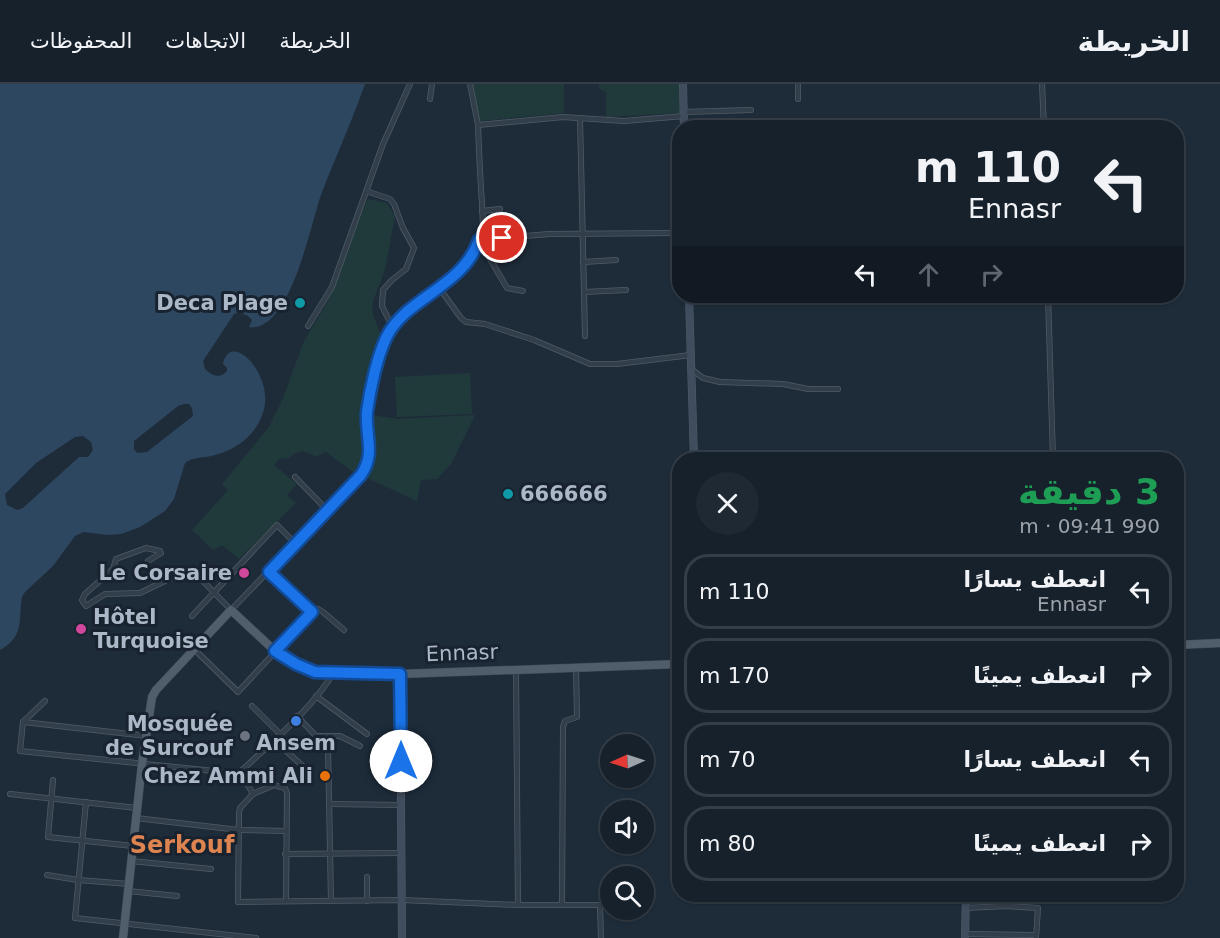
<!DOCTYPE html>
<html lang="ar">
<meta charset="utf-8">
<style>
:root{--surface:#16212c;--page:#1f2934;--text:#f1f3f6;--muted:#9ea3a9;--line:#353e48}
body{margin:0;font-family:"DejaVu Sans",Cairo,sans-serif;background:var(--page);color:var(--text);direction:rtl;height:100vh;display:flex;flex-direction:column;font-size:22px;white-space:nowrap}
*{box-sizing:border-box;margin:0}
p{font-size:20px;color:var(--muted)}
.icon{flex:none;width:33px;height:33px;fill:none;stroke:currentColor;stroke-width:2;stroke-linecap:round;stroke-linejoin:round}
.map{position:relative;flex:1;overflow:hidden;direction:ltr}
.drawer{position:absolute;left:672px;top:368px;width:512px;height:450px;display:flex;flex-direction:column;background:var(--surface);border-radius:24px;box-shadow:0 2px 4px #0004,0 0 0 2px var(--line);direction:rtl}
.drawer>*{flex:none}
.hud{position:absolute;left:672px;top:36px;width:512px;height:183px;border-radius:24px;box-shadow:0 2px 4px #0004,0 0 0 2px var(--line);direction:rtl;background:#16212c;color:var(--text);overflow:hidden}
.needle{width:39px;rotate:267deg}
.fabs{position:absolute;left:600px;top:650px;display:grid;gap:12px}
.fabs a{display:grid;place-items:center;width:54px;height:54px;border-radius:50%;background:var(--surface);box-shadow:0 2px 4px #0004,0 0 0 2px var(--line);font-size:30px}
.pin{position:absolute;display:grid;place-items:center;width:51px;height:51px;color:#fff;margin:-26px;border:3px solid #fff;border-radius:50%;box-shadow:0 2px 6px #0007}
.me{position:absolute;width:66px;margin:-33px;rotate:0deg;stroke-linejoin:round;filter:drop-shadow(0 0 4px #0008)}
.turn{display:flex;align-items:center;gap:21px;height:126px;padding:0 24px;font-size:27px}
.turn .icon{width:78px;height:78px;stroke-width:2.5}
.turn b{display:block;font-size:42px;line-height:51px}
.lanes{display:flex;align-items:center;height:57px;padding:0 24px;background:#0003;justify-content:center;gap:30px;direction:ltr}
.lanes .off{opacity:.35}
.round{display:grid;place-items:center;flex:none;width:63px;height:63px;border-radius:32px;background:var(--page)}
.headline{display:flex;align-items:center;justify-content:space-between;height:102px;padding:0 24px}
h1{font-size:36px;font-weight:700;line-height:45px;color:#1e9e55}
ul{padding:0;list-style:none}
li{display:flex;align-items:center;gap:18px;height:75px;margin:0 12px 9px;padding:0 12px;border:3px solid var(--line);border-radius:24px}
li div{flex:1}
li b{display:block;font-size:22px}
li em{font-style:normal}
header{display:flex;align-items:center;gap:36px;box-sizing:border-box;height:84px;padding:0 30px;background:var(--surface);border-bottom:2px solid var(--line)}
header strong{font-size:28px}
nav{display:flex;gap:33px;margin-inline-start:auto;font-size:21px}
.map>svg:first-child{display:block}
.green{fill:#203a3b}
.water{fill:#2e4761}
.pier{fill:#1e2c3a}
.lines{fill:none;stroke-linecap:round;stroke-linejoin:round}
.street-casing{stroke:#505b68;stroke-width:6}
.secondary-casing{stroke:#505b68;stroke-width:8}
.primary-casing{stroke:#3c4754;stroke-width:9}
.street{stroke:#323e4a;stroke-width:4.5}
.secondary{stroke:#404d5e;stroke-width:7}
.primary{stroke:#505d6b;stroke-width:8}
.route-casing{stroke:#114b97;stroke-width:15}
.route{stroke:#1a73e8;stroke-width:10}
.culture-dot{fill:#0f9aa8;stroke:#18232f;stroke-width:2}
.hotel-dot{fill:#d1479c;stroke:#18232f;stroke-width:2}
.shop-dot{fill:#3f7fe0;stroke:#18232f;stroke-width:2}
.worship-dot{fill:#6b7280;stroke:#18232f;stroke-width:2}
.food-dot{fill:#e8710a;stroke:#18232f;stroke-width:2}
.labels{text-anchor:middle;stroke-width:6;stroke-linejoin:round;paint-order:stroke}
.poi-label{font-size:21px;font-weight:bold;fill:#acb8c7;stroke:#18232f;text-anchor:end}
.street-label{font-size:21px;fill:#acb8c7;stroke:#18232f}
.quarter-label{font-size:24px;font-weight:bold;fill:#de8450;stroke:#18232f}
</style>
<header>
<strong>الخريطة</strong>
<nav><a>الخريطة</a><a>الاتجاهات</a><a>المحفوظات</a></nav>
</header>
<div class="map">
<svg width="1220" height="854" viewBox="0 0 1220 854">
<rect width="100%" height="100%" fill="#1e2c3a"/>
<g class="green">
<polygon points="472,0 564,0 564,29 480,37 477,30"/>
<polygon points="598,0 679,0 680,29 606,33 606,8 600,5"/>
<path d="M 368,115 L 387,119 L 395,132 L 385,186 L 373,217 L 372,227 L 381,252 L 363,334 L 365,375 L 356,390 L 326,368 L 315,373 C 304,366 299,365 288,375 L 280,374 L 274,381 L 297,400 L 287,411 L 296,419 L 239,475 L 222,461 L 213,466 L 192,446 L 228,406 L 222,400 L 269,343 L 283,314 L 304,257 L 329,215 L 360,131 Z"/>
<polygon points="470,289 472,330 397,333 395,293"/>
<polygon points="372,331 398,335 475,331 451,380 437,395 421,396 417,417 365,393 372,379"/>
</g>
<path class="water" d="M 0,0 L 365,0 C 352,37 336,72 322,108 C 311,137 291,249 249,243 L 252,236 L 248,232 L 239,228 L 234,230 L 203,277 L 205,285 C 212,292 220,295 227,287 L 227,284 L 223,280 C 230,246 273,289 264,325 C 258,350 236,367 211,372 C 202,374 192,373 185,379 L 174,415 L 165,427 L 140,443 L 121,450 L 107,451 L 84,448 L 75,452 L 53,482 L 25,508 L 22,513 C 18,536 25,552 0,566 Z"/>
<g class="pier">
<polygon points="184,320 189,320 192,324 193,332 147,368 137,369 134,365 134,357 178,322"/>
<polygon points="83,352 91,358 93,366 88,373 79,373 23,424 17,426 7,421 5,410 36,379 75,353"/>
</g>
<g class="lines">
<defs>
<g id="street">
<polyline points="470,0 478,41"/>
<polyline points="798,0 798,15"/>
<polyline points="1042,0 1044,44"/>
<polyline points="430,15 432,0"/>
<polyline points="684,28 751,26"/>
<polyline points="580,34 585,252"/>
<polyline points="366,107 390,115 394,120 403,144 414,164 406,185 392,196 383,206 382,222 393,244"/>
<polyline points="482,127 500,125"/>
<polyline points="583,178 616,176"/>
<polyline points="440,205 461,234 466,238 485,240 534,256 590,280 617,280 691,271"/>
<polyline points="523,207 507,204 479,156 549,150 680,149"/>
<polyline points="584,208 626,206"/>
<polyline points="1048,212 1053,375"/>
<polyline points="689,218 752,218"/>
<polyline points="308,242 332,203 383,60 410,0"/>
<polyline points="691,285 703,294 720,298 783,300 808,305 838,305"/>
<polyline points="295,393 328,427"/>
<path d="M 148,477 L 161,469 L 160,467 L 146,464 L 116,475 L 113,485 L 85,510 L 82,516 L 86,522 L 105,510 L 140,509 L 169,495 L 189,491 L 200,494 L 231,526 L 361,391 C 375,369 365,353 367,329 C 369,310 374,289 380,271 C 397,216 467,205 482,151 C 484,142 482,129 482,119 C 480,93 479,67 478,41 L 563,33 L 624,37 L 684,32"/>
<polyline points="312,528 318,525 323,528 344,546"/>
<polyline points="192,532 277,441 296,460"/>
<polyline points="194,565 238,608 312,528 269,488"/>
<polyline points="516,585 518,821"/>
<polyline points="316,612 367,650"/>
<path d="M 45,617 L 23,638 L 20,667 L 233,689 L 240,688 C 272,658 312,625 334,588"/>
<polyline points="252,622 280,650"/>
<polyline points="297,632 316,652 340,652 360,662"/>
<polyline points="23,638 147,652"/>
<polyline points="274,656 306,685"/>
<polyline points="328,663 331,817"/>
<polyline points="240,688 253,710 240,724 239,729 238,818 402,816 518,821 598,821 600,822 601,854"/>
<polyline points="53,696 48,753 133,762"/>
<polyline points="10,710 137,724"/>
<polyline points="253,710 274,701 285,704 287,709 286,817"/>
<polyline points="86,718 75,834 256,854"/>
<polyline points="329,720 402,721"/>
<polyline points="136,734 239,746 286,747"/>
<polyline points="285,770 402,769"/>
<polyline points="131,777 211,785"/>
<polyline points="47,791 78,796 129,800"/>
<polyline points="367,793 367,817"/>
<polyline points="128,807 177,812"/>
<polyline points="562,821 563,643 565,637 577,633 576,583"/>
<polyline points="966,824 1006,822 1038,824 1036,854"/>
<polyline points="965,850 1036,851"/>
</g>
<g id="secondary">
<polyline points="683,0 684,44"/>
<polyline points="689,212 694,375"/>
<polyline points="400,590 402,854"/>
<polyline points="965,854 966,810"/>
</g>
<g id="primary">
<polyline points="1176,561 1220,559"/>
<polyline points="123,854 142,680 152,613 156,606 231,526 275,567 296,580 315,588 400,590 680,580"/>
</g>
</defs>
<use href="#street" class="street-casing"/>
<use href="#secondary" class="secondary-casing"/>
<use href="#primary" class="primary-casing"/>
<use href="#street" class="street"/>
<use href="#secondary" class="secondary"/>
<use href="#primary" class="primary"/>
</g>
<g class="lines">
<defs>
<path id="route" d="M 401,677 L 400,590 L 315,588 L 296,580 L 275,567 L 312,528 L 269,488 L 361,391 C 376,369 365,352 367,328 C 370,306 377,272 387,252 C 407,213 463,203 479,156 L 502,154"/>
</defs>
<use href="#route" class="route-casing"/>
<use href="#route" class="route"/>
</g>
<g class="culture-dot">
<circle cx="300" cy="219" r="6"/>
<circle cx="508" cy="410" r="6"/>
</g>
<g class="hotel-dot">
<circle cx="244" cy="489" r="6"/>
<circle cx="81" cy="545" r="6"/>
</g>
<circle class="shop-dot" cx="296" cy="637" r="6"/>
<circle class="worship-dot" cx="245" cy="652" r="6"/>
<circle class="food-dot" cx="325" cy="692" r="6"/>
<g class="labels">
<g class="poi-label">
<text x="288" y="226">Deca Plage</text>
<text x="520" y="417" text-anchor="start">666666</text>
<text x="232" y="496">Le Corsaire</text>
<text x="93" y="540" text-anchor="start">Hôtel<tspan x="93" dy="24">Turquoise</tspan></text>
<text x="233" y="647">Mosquée<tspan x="233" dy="24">de Surcouf</tspan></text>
<text x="296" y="666" text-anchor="middle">Ansem</text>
<text x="313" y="699">Chez Ammi Ali</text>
</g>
<g class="street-label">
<text transform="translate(462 569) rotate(-2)" y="7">Ennasr</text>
</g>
<g class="quarter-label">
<text x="182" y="769">Serkouf</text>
</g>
</g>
</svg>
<div class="fabs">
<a><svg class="needle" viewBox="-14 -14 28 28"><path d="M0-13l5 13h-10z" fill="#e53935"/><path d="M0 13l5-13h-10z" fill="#9ea3a9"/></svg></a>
<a><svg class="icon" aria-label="sound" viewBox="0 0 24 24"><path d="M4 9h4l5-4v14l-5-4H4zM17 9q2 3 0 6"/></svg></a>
<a><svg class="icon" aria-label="search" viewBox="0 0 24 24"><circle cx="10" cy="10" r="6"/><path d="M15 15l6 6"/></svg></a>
</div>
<div class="pin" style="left:502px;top:154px;background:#d93025"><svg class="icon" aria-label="arrive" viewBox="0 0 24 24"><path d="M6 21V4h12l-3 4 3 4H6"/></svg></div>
<svg class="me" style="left:401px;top:677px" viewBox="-20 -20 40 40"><circle r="19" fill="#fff"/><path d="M0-13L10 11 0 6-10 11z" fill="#1a73e8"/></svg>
<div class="hud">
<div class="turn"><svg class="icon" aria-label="left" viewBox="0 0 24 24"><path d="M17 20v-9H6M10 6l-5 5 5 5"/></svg><div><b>110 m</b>Ennasr</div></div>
<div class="lanes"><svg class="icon" aria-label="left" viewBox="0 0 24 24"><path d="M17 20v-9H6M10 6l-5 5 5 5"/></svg><svg class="icon off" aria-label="ahead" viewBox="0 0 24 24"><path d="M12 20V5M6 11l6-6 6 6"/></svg><svg class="icon off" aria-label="right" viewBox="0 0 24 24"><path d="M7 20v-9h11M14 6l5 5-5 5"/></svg></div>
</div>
<section class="drawer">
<div class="headline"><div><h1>3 دقيقة</h1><p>990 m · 09:41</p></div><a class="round"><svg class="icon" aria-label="close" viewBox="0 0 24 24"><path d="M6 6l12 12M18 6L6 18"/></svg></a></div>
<ul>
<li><svg class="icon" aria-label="left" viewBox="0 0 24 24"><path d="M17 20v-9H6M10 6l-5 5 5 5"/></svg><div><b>انعطف يسارًا</b><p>Ennasr</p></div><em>110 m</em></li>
<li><svg class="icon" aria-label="right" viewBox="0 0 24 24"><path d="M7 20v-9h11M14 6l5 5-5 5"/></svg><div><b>انعطف يمينًا</b></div><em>170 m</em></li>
<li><svg class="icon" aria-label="left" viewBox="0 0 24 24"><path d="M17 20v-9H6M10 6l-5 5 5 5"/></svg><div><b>انعطف يسارًا</b></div><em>70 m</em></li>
<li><svg class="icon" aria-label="right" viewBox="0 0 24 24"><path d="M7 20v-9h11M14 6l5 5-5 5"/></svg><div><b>انعطف يمينًا</b></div><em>80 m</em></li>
</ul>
</section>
</div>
